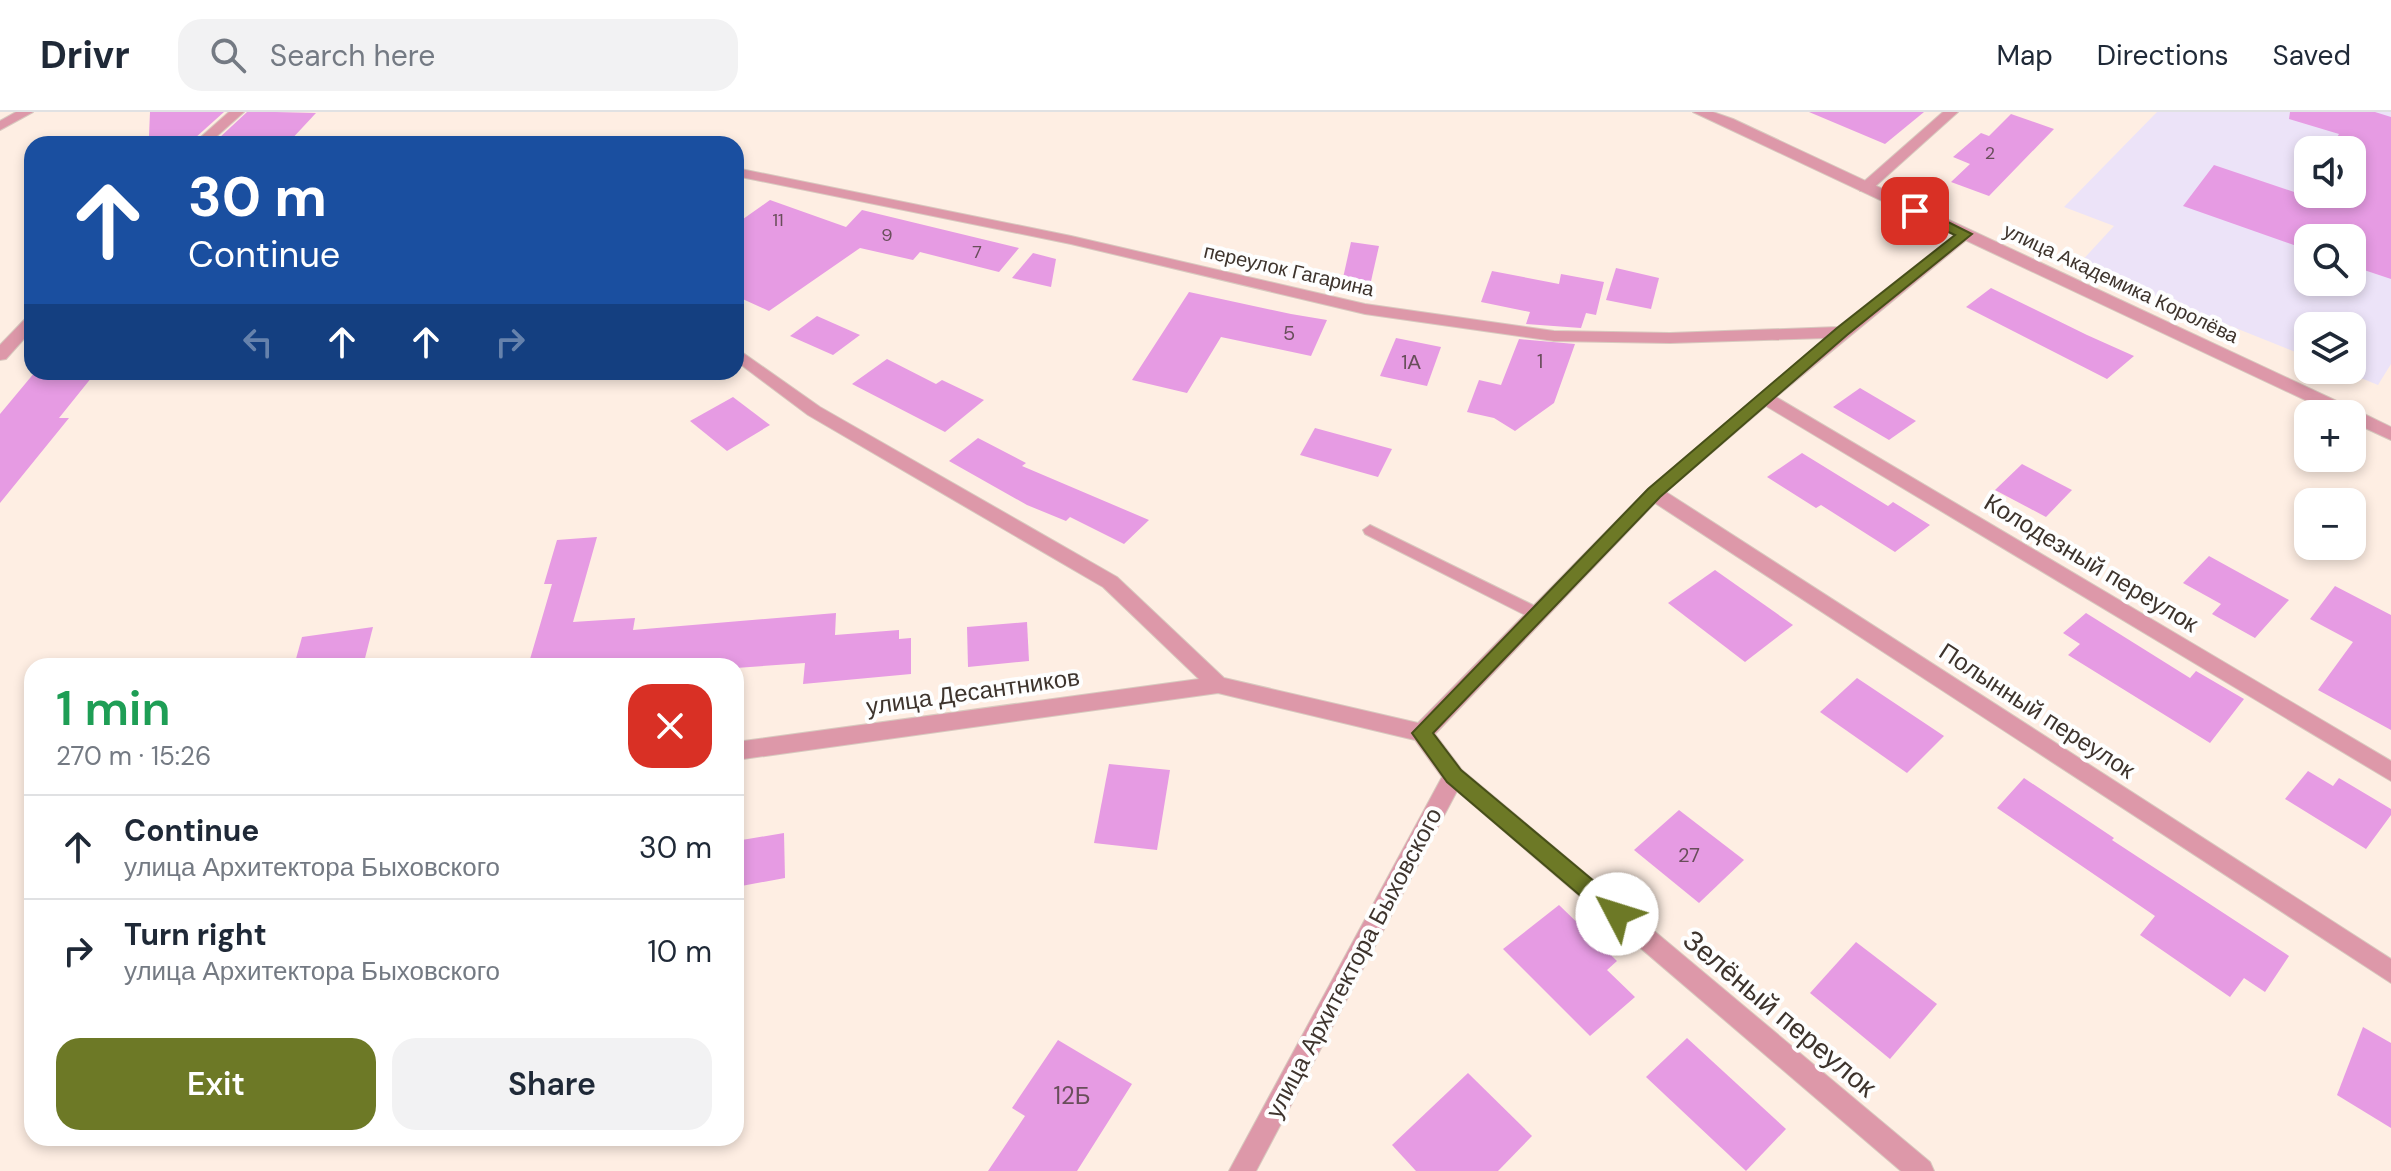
<!DOCTYPE html>
<meta charset="utf-8">
<style>
:root{--surface:#fff;--page:#f2f2f3;--text:#1f2937;--muted:#747a83;--line:#e0e1e3;--accent:#6d7926}
body{margin:0;font-family:"DM Sans",sans-serif;background:var(--page);color:var(--text);height:100vh;display:flex;flex-direction:column;font-size:30px;white-space:nowrap}
*{box-sizing:border-box;margin:0}
p{font-size:26px;color:var(--muted)}
.icon{flex:none;width:44px;height:44px;fill:none;stroke:currentColor;stroke-width:2;stroke-linecap:round;stroke-linejoin:round}
.map{position:relative;flex:1;overflow:hidden}
.side{position:absolute;left:24px;top:546px;width:720px;height:488px;display:flex;flex-direction:column;background:var(--surface);border-radius:24px;box-shadow:0 4px 12px #0003}
.side>*{flex:none}
.top-card{position:absolute;left:24px;top:24px;width:720px;height:244px;border-radius:24px;box-shadow:0 4px 12px #0003;background:#1a4fa0;color:#fff;overflow:hidden}
.controls{position:absolute;left:2294px;top:24px;display:grid;gap:16px}
.controls a{display:grid;place-items:center;width:72px;height:72px;border-radius:16px;background:var(--surface);box-shadow:0 4px 12px #0003;font-size:40px}
.pin{position:absolute;display:grid;place-items:center;width:68px;height:68px;color:#fff;margin:-34px;border-radius:16px;box-shadow:0 4px 12px #0006}
.me{position:absolute;width:88px;margin:-44px;rotate:310deg;stroke-linejoin:round;filter:drop-shadow(0 0 6px #0008)}
.turn{display:flex;align-items:center;gap:28px;height:168px;padding:0 32px;font-size:36px}
.turn .icon{width:104px;height:104px;stroke-width:2.5}
.turn b{display:block;font-size:56px;line-height:68px}
.lanes{display:flex;align-items:center;height:76px;padding:0 32px;background:#0003;justify-content:center;gap:40px;direction:ltr}
.lanes .off{opacity:.35}
.round{display:grid;place-items:center;flex:none;width:84px;height:84px;border-radius:24px;background:var(--page)}
.headline{display:flex;align-items:center;justify-content:space-between;height:136px;padding:0 32px}
h1{font-size:48px;font-weight:600;line-height:60px;color:#1e9e55}
.cta{display:flex;gap:16px;margin-top:auto;padding:16px 32px}
.cta a{flex:1;height:92px;border-radius:24px;background:var(--accent);color:#fff;font-size:32px;font-weight:600;line-height:92px;text-align:center}
.cta a+a{background:var(--page);color:var(--text)}
ul{padding:0;list-style:none}
li{display:flex;align-items:center;gap:24px;height:104px;padding:0 32px;border-top:2px solid var(--line)}
li div{flex:1}
li b{display:block;font-size:30px}
li em{font-style:normal}
header{display:flex;align-items:center;gap:48px;box-sizing:border-box;height:112px;padding:0 40px;background:var(--surface);border-bottom:2px solid var(--line)}
header strong{font-size:38px}
nav{display:flex;gap:44px;margin-inline-start:auto;font-size:28px}
.search{width:560px;height:72px;background:var(--page);display:flex;align-items:center;gap:20px;box-sizing:border-box;padding:0 28px;border-radius:24px;color:var(--muted);font-size:30px}
.map>svg:first-child{display:block}
.industrial{fill:#ece3f8;fill-rule:evenodd}
.building{fill:#e69be3}
.lines{fill:none;stroke-linecap:round;stroke-linejoin:round}
.service-casing{stroke:#d8c9bf;stroke-width:2}
.minor-casing{stroke:#d8c9bf;stroke-width:2}
.tertiary-casing{stroke:#d8c9bf;stroke-width:2}
.service{fill:#dd98a9;fill-rule:evenodd}
.minor{fill:#dd98a9;fill-rule:evenodd}
.tertiary{fill:#dd98a9;fill-rule:evenodd}
.route{fill:#6d7926;stroke:#474f19;stroke-width:2}
.labels{text-anchor:middle;stroke-width:8;stroke-linejoin:round;paint-order:stroke}
.far-number-label{font-size:18px;fill:#684e5a}
.far-street-label{font-size:20px;fill:#3e342d;stroke:#fefefe}
.number-label{font-size:20px;fill:#684e5a}
.street-label{font-size:24px;fill:#3e342d;stroke:#fefefe}
.near-number-label{font-size:24px;fill:#684e5a}
.near-street-label{font-size:28px;fill:#3e342d;stroke:#fefefe}
</style>
<header>
<strong>Drivr</strong>
<div class="search"><svg class="icon" aria-label="search" viewBox="0 0 24 24"><circle cx="10" cy="10" r="6"/><path d="M15 15l6 6"/></svg>Search here</div>
<nav><a>Map</a><a>Directions</a><a>Saved</a></nav>
</header>
<div class="map">
<svg width="2391" height="1059" viewBox="0 0 2391 1059">
<rect width="100%" height="100%" fill="#feeee3"/>
<path class="industrial" d="M 2157,0 L 2391,0 L 2391,252 L 2378,273 L 2341,258 L 2352,258 L 2352,214 L 2308,214 L 2308,245 L 2078,153 L 2114,114 L 2064,95 ZM 2308,38 L 2352,38 L 2352,82 L 2308,82 ZM 2308,126 L 2352,126 L 2352,170 L 2308,170 Z"/>
<g class="building">
<polygon points="150,0 224,0 195,26 149,24"/>
<polygon points="247,0 275,0 316,1 289,30 218,27"/>
<polygon points="1809,0 1924,0 1885,32"/>
<polygon points="2290,0 2375,0 2391,5 2391,167 2352,154 2352,126 2308,126 2308,138 2183,94 2214,53 2300,82 2308,69 2308,82 2352,82 2352,38 2329,38 2339,22 2289,7"/>
<polygon points="2011,2 2054,17 1989,84 1951,70 1970,52 1953,45 1981,21 1989,24"/>
<polygon points="770,88 846,115 862,98 1019,136 999,160 920,140 913,148 860,136 769,199 736,184 736,112"/>
<polygon points="1351,130 1379,134 1369,178 1341,175"/>
<polygon points="1033,141 1056,147 1051,175 1012,166"/>
<polygon points="1616,156 1659,166 1651,197 1606,188"/>
<polygon points="1492,159 1559,172 1561,162 1604,170 1596,203 1586,201 1581,216 1526,212 1530,200 1481,190"/>
<polygon points="1991,176 2087,223 2134,244 2107,267 1966,195"/>
<polygon points="1189,180 1291,202 1327,208 1311,244 1221,225 1187,281 1132,268"/>
<polygon points="817,204 860,223 833,243 790,224"/>
<polygon points="1396,226 1441,235 1427,274 1380,264"/>
<polygon points="1519,227 1575,232 1554,291 1515,319 1494,306 1467,300 1479,268 1501,273"/>
<polygon points="887,247 936,272 942,268 984,288 945,320 852,272"/>
<polygon points="35,260 96,260 59,306 69,306 0,391 0,302"/>
<polygon points="1860,276 1916,309 1889,328 1833,295"/>
<polygon points="733,285 770,313 727,339 690,309"/>
<polygon points="1315,316 1392,337 1378,365 1300,343"/>
<polygon points="978,326 1026,351 1022,354 1149,408 1124,432 1070,405 1066,409 1027,393 949,349"/>
<polygon points="1802,341 1888,394 1893,390 1930,413 1895,440 1821,393 1816,396 1767,365"/>
<polygon points="2022,352 2072,378 2046,405 1995,378"/>
<polygon points="597,425 573,510 635,506 633,518 836,501 835,523 899,518 899,527 911,526 911,562 803,572 805,551 736,556 528,554 552,472 544,472 557,428"/>
<polygon points="2209,444 2289,488 2255,526 2212,502 2221,492 2183,471"/>
<polygon points="1715,458 1793,513 1745,550 1668,491"/>
<polygon points="2335,474 2391,503 2391,618 2318,578 2353,530 2310,507"/>
<polygon points="2086,501 2190,566 2196,559 2244,587 2210,631 2068,543 2080,532 2063,521"/>
<polygon points="1027,510 1029,549 968,555 967,515"/>
<polygon points="373,515 363,554 294,554 302,525"/>
<polygon points="1857,566 1944,624 1907,661 1820,600"/>
<polygon points="1109,652 1170,658 1157,738 1094,731"/>
<polygon points="2308,659 2333,674 2339,666 2391,697 2391,703 2366,737 2285,687"/>
<polygon points="2024,666 2114,726 2112,728 2289,844 2265,880 2244,866 2230,885 2140,823 2155,804 1997,696"/>
<polygon points="1679,698 1744,748 1699,791 1634,738"/>
<polygon points="784,721 785,766 736,775 736,729"/>
<polygon points="1559,793 1617,849 1607,858 1635,885 1590,924 1503,837"/>
<polygon points="1856,830 1937,892 1890,947 1810,881"/>
<polygon points="2363,915 2391,931 2391,1016 2337,983"/>
<polygon points="1687,926 1786,1017 1746,1059 1646,965"/>
<polygon points="1058,928 1132,972 1077,1059 988,1059 1025,1004 1012,996"/>
<polygon points="1468,961 1532,1024 1498,1059 1416,1059 1392,1033"/>
</g>
<g class="lines">
<defs>
<polygon id="service" points="1370,413 1543,498 1545,502 1537,508 1531,506 1365,422 1363,418"/>
<g id="minor">
<polygon points="16,0 33,0 0,18 0,9"/>
<polygon points="229,0 244,0 208,32 193,32"/>
<polygon points="1943,0 1958,0 1870,79 1860,79 1860,73"/>
<polygon points="736,56 1071,124 1365,192 1554,219 1670,221 1838,215 1960,119 1970,119 1970,125 1776,285 2391,649 2391,669 1766,294 1666,380 2391,847 2391,871 1655,391 1435,622 1462,658 1930,1050 1934,1059 1901,1059 1457,679 1256,1059 1229,1059 1442,665 1415,628 1218,581 736,648 736,630 1199,567 1103,475 808,303 736,249 736,236 820,295 1117,465 1224,566 1418,611 1648,377 1826,226 1670,231 1554,229 1365,202 1071,132 736,64"/>
<polygon points="32,204 32,218 6,247 0,248 0,233 26,206"/>
</g>
<polygon id="tertiary" points="1693,0 1713,0 1733,7 2358,299 2391,315 2391,328 2352,310 2352,302 2335,302"/>
</defs>
<use href="#service" class="service-casing"/>
<use href="#minor" class="minor-casing"/>
<use href="#tertiary" class="tertiary-casing"/>
<use href="#service" class="service"/>
<use href="#minor" class="minor"/>
<use href="#tertiary" class="tertiary"/>
</g>
<polygon class="route" points="1910,96 1920,96 1972,122 1847,223 1660,385 1433,621 1461,658 1625,795 1628,802 1625,809 1617,812 1610,809 1447,670 1412,621 1648,377 1837,216 1955,123 1910,102"/>
<g class="labels">
<g class="far-number-label">
<text x="1990" y="47">2</text>
<text x="778" y="114">11</text>
<text x="887" y="129">9</text>
<text x="977" y="146">7</text>
</g>
<g class="far-street-label">
<text transform="translate(1289 158) rotate(13)" y="7">переулок Гагарина</text>
<text transform="translate(2121 171) rotate(25)" y="7">улица Академика Королёва</text>
</g>
<g class="number-label">
<text x="1289" y="228">5</text>
<text x="1540" y="256">1</text>
<text x="1411" y="257">1А</text>
<text x="1689" y="750">27</text>
</g>
<g class="street-label">
<text transform="translate(2091 451) rotate(31)" y="8">Колодезный переулок</text>
<text transform="translate(973 580) rotate(-8)" y="8">улица Десантников</text>
<text transform="translate(2037 599) rotate(33)" y="8">Полынный переулок</text>
<text transform="translate(1354 851) rotate(-62)" y="8">улица Архитектора Быховского</text>
</g>
<g class="near-number-label">
<text x="1072" y="992">12Б</text>
</g>
<g class="near-street-label">
<text transform="translate(1780 901) rotate(40)" y="10">Зелёный переулок</text>
</g>
</g>
</svg>
<div class="controls">
<a><svg class="icon" aria-label="sound" viewBox="0 0 24 24"><path d="M4 9h4l5-4v14l-5-4H4zM17 9q2 3 0 6"/></svg></a>
<a><svg class="icon" aria-label="search" viewBox="0 0 24 24"><circle cx="10" cy="10" r="6"/><path d="M15 15l6 6"/></svg></a>
<a><svg class="icon" aria-label="layers" viewBox="0 0 24 24"><path d="M12 4l9 5-9 5-9-5zM3 14l9 5 9-5"/></svg></a>
<a>+</a>
<a>−</a>
</div>
<div class="pin" style="left:1915px;top:99px;background:#d93025"><svg class="icon" aria-label="arrive" viewBox="0 0 24 24"><path d="M6 21V4h12l-3 4 3 4H6"/></svg></div>
<svg class="me" style="left:1617px;top:802px" viewBox="-20 -20 40 40"><circle r="19" fill="#fff"/><path d="M0-13L10 11 0 6-10 11z" fill="#6d7926"/></svg>
<div class="top-card">
<div class="turn"><svg class="icon" aria-label="ahead" viewBox="0 0 24 24"><path d="M12 20V5M6 11l6-6 6 6"/></svg><div><b>30 m</b>Continue</div></div>
<div class="lanes"><svg class="icon off" aria-label="left" viewBox="0 0 24 24"><path d="M17 20v-9H6M10 6l-5 5 5 5"/></svg><svg class="icon" aria-label="ahead" viewBox="0 0 24 24"><path d="M12 20V5M6 11l6-6 6 6"/></svg><svg class="icon" aria-label="ahead" viewBox="0 0 24 24"><path d="M12 20V5M6 11l6-6 6 6"/></svg><svg class="icon off" aria-label="right" viewBox="0 0 24 24"><path d="M7 20v-9h11M14 6l5 5-5 5"/></svg></div>
</div>
<section class="side">
<div class="headline"><div><h1>1 min</h1><p>270 m · 15:26</p></div><a class="round" style="background:#d93025;color:#fff"><svg class="icon" aria-label="close" viewBox="0 0 24 24"><path d="M6 6l12 12M18 6L6 18"/></svg></a></div>
<ul>
<li><svg class="icon" aria-label="ahead" viewBox="0 0 24 24"><path d="M12 20V5M6 11l6-6 6 6"/></svg><div><b>Continue</b><p>улица Архитектора Быховского</p></div><em>30 m</em></li>
<li><svg class="icon" aria-label="right" viewBox="0 0 24 24"><path d="M7 20v-9h11M14 6l5 5-5 5"/></svg><div><b>Turn right</b><p>улица Архитектора Быховского</p></div><em>10 m</em></li>
</ul>
<div class="cta"><a>Exit</a><a>Share</a></div>
</section>
</div>
